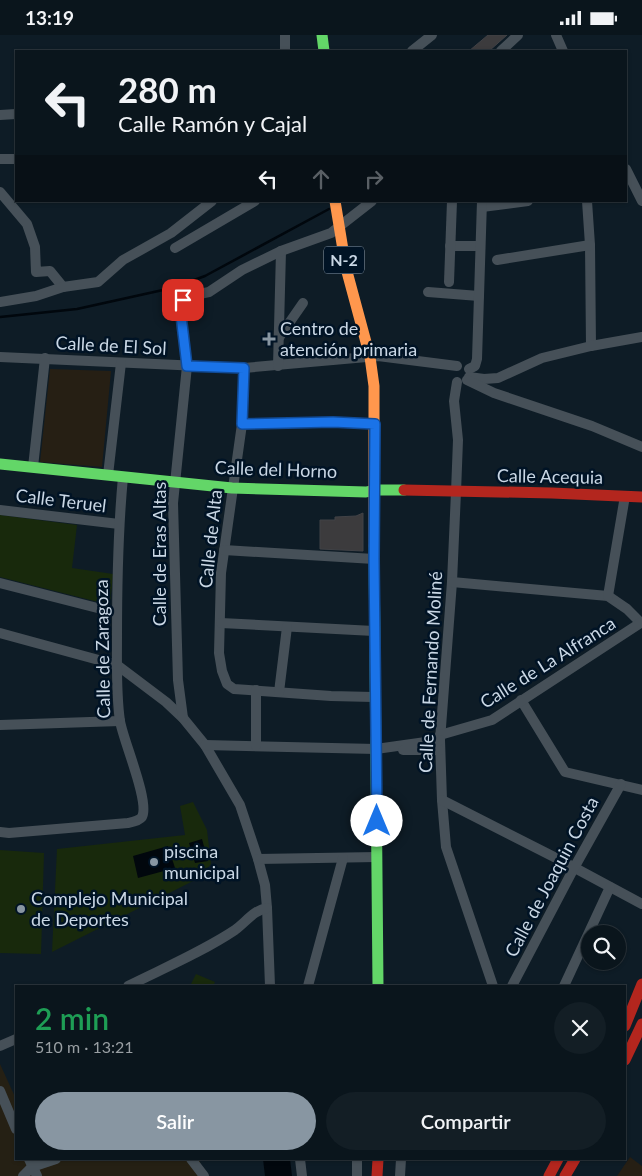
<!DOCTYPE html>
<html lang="es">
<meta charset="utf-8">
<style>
:root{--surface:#0a151c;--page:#131e25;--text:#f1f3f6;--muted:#999fa3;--line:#2a343b;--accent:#8896a2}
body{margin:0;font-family:Lato,sans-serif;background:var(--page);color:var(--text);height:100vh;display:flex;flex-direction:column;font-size:19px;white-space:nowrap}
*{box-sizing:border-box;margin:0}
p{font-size:16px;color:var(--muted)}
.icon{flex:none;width:28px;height:28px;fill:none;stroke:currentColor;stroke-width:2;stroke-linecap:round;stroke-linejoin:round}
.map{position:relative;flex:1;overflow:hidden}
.drawer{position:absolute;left:15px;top:950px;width:611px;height:175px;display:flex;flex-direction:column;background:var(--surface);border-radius:0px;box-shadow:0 1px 4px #0004,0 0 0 1px var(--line)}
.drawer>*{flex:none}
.guide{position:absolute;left:15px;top:15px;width:612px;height:152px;border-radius:0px;box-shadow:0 1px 4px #0004,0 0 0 1px var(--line);background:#0a151c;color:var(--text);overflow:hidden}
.fabs{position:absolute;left:581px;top:890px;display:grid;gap:10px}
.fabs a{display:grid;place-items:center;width:45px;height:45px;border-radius:50%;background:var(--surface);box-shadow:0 1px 4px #0004,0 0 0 1px var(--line);font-size:25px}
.pin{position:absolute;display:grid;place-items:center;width:42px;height:42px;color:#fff;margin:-21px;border-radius:10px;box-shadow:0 2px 8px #0006}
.me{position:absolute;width:55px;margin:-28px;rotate:0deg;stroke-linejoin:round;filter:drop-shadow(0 0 4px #0008)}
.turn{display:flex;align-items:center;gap:18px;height:105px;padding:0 20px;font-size:22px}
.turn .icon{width:65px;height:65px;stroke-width:2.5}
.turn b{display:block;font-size:35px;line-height:42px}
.lanes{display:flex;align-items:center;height:48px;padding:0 20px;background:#0003;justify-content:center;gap:25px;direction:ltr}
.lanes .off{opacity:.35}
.round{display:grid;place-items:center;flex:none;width:52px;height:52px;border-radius:26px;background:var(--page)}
.head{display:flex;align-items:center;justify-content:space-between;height:85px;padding:0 20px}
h1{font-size:30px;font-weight:600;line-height:38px;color:#1e9e55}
.button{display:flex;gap:10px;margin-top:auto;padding:10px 20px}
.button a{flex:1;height:58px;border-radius:30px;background:var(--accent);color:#fff;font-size:20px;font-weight:600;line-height:58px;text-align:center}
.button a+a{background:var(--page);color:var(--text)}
.status{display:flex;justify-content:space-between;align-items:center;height:35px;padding:0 25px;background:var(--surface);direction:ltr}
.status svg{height:14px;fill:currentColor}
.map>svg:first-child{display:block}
.industrial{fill:#252014}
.education{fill:#261f14}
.green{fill:#18290c}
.water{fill:#01070d}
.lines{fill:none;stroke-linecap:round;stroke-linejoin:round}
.stream{stroke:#01070d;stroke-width:2.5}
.building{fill:#3c3b3d;stroke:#414246}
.street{stroke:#465058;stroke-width:10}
.fast{stroke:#63d668;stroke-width:11}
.slow{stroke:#ff974d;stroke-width:11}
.jam{stroke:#b3261e;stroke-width:11}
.route-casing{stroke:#114b97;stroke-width:12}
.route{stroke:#1a73e8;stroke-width:9}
.poi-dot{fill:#8896a2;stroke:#001325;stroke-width:2}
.labels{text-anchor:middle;stroke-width:5;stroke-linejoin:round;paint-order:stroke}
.shield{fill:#001325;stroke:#8d9cab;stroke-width:1}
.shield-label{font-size:16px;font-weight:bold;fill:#c9d7e5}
.poi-label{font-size:18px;fill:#c9d7e5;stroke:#001325;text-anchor:start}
.street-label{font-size:18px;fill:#c9d7e5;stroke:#001325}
</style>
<div class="status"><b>13:19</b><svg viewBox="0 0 49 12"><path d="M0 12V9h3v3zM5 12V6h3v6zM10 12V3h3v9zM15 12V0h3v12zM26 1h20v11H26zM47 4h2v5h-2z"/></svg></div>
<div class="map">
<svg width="642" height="1141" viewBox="0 0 642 1141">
<rect width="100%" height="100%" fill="#0e1c26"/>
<polygon class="industrial" points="0,1029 16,1064 16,1124 199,1124 205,1141 0,1141"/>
<g class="education">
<polygon points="50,334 111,336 102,432 40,427"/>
<polygon points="630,1122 642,1131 642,1141 617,1141"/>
</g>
<g class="green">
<polygon points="0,480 77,490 72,533 113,539 110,570 0,542"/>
<polygon points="193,767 207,795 211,829 199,843 52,917 57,814 185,800 180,771"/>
<polygon points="0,815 44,818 41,919 0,918"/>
<polygon points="196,939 215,947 213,951 190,951"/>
</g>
<g class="water">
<polygon points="202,804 208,826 195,828 189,808"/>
<polygon points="168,811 175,833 138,843 133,821"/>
<polygon points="263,1124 290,1124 292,1141 265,1141"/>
</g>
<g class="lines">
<polyline class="stream" points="0,282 77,274 172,253 205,241 329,174"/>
</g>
<g class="building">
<polygon points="488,0 507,0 489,16 469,16"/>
<polygon points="363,478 363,516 320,514 320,485 335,485 335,482 356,481"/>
</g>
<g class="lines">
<g class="street">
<polyline points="556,0 563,16"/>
<polyline points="285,16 285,0"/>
<polyline points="412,16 432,0"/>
<polyline points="501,16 518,0"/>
<polyline points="0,80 16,79"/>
<polyline points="0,124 16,124"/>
<polyline points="626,134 642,166"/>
<polyline points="0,157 27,189 35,212 36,237 50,236 63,252"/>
<polyline points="587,166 590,210 591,311"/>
<polyline points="482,172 528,166"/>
<polyline points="450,211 480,211"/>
<polyline points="175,213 255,166"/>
<polyline points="497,225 590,210"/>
<polyline points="449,247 452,166"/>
<polyline points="428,257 479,261"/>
<polyline points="0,267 36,261 63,252 98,247 123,225 171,198 212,166"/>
<polyline points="278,304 303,268"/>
<polyline points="0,322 244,333 378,321 457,331"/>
<polyline points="278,331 281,216"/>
<polyline points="244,333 242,389 221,538 219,618 222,636 227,649 234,654 331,661 373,662 375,666"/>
<polyline points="469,334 475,331 477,324 482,166"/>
<polyline points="469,342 484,344 498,343 542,323 591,311 642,302"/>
<polyline points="467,345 494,358 592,391 642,412"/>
<polyline points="457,347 454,366 458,405 456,457 452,547 440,705 442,765 446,812 493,951"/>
<polyline points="242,389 333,387 375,389"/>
<polyline points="33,432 45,323"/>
<polyline points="108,440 121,328"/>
<polyline points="0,475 119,489"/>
<polyline points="224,515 374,524"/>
<polyline points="452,547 608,561 627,574 641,588"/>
<polyline points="0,548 117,578"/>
<polyline points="608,561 625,461"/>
<polyline points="221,588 374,596"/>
<polyline points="0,598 117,630 166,667 183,683 205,710 240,770 258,824 265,850 267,873 270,951"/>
<polyline points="279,657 287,592"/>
<polyline points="521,665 565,737 642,755"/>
<polyline points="183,683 178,645 173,468 187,331 180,272 183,265 190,261 209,257 242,235 281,216 331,198 372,166"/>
<polyline points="0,690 120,686"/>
<polyline points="440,700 492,685 642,587"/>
<polyline points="205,710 376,714 440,705"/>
<polyline points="256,711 256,655"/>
<polyline points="403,715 440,715"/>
<polyline points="442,765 562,826 642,869"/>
<path d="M 0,797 L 9,798 L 128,788 C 133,787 139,786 142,782 C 150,767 123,705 120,686 C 116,659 117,629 117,602 C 117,549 118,495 123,442"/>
<polyline points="258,824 377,822"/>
<path d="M 128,951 C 164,933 202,917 235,895 C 246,887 254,875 267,873"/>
<polyline points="308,951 343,823"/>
<polyline points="512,951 574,833 621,749"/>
<polyline points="564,951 610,852"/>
<polyline points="0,1011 16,1004"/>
<polyline points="0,1056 16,1094"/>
<polyline points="29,1124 37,1141"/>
<polyline points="191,1124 204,1141"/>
<polyline points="300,1124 302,1141"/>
<polyline points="23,1141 32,1132 56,1124"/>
<polyline points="357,1141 357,1124"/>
<polyline points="400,1141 401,1124"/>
</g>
<g class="fast">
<polyline points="322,0 324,16"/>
<polyline points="0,429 232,453 366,457 375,455 404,455"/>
<polyline points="374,511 378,951"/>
</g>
<polyline class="slow" points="335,166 346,233 370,322 374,351 374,511"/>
<g class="jam">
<polyline points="404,455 552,458 642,462"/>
<polyline points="625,991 642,949"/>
<polyline points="625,1025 642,989"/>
<polyline points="377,1141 378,1124"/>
<polyline points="549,1141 558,1124"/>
<polyline points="565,1141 575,1124"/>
</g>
</g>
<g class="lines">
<defs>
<polyline id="route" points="183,265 180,272 187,331 244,333 242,389 333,387 375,389 374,524 377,786"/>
</defs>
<use href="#route" class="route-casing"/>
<use href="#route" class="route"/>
</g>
<g class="poi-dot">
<path d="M266.5 296.5h5v5h5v5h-5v5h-5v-5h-5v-5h5z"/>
<circle cx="154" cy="827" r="5"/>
<circle cx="21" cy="874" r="5"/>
</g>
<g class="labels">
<rect class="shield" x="324" y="211.5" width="40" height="27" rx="4"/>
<g class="shield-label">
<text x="344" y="231">N-2</text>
</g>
<g class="poi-label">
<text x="280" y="300">Centro de<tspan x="280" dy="21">atención primaria</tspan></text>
<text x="164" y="823">piscina<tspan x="164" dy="21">municipal</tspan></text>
<text x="31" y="870">Complejo Municipal<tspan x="31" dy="21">de Deportes</tspan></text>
</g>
<g class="street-label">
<text transform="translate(111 311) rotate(3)" y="6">Calle de El Sol</text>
<text transform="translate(276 435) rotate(2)" y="6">Calle del Horno</text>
<text transform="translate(550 442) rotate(1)" y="6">Calle Acequia</text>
<text transform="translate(61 466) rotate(7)" y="6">Calle Teruel</text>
<text transform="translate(211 504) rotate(-84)" y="6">Calle de Alta</text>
<text transform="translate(160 519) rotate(-90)" y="6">Calle de Eras Altas</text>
<text transform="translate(103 614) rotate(-91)" y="6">Calle de Zaragoza</text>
<text transform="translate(548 628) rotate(-32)" y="6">Calle de La Alfranca</text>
<text transform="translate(431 637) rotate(-87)" y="6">Calle de Fernando Moliné</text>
<text transform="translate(552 842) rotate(-62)" y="6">Calle de Joaquin Costa</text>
</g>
</g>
</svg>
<div class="fabs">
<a><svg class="icon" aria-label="search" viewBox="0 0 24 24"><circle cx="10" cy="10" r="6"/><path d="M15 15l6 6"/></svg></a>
</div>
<div class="pin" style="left:183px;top:265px;background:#d93025"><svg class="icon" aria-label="arrive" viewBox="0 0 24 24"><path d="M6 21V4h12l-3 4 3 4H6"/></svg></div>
<svg class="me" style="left:377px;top:786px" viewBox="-20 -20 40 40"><circle r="19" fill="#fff"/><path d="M0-13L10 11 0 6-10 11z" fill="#1a73e8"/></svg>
<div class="guide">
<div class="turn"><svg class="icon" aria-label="left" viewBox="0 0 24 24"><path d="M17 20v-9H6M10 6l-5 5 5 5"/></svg><div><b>280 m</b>Calle Ramón y Cajal</div></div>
<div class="lanes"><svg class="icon" aria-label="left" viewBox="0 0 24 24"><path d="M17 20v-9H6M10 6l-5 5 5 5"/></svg><svg class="icon off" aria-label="ahead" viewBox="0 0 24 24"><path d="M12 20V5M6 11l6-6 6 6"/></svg><svg class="icon off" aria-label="right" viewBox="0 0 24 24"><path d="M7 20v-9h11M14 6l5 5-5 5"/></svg></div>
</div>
<section class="drawer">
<div class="head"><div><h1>2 min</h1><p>510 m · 13:21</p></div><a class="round"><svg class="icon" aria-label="close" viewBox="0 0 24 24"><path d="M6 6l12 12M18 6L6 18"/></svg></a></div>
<div class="button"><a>Salir</a><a>Compartir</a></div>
</section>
</div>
